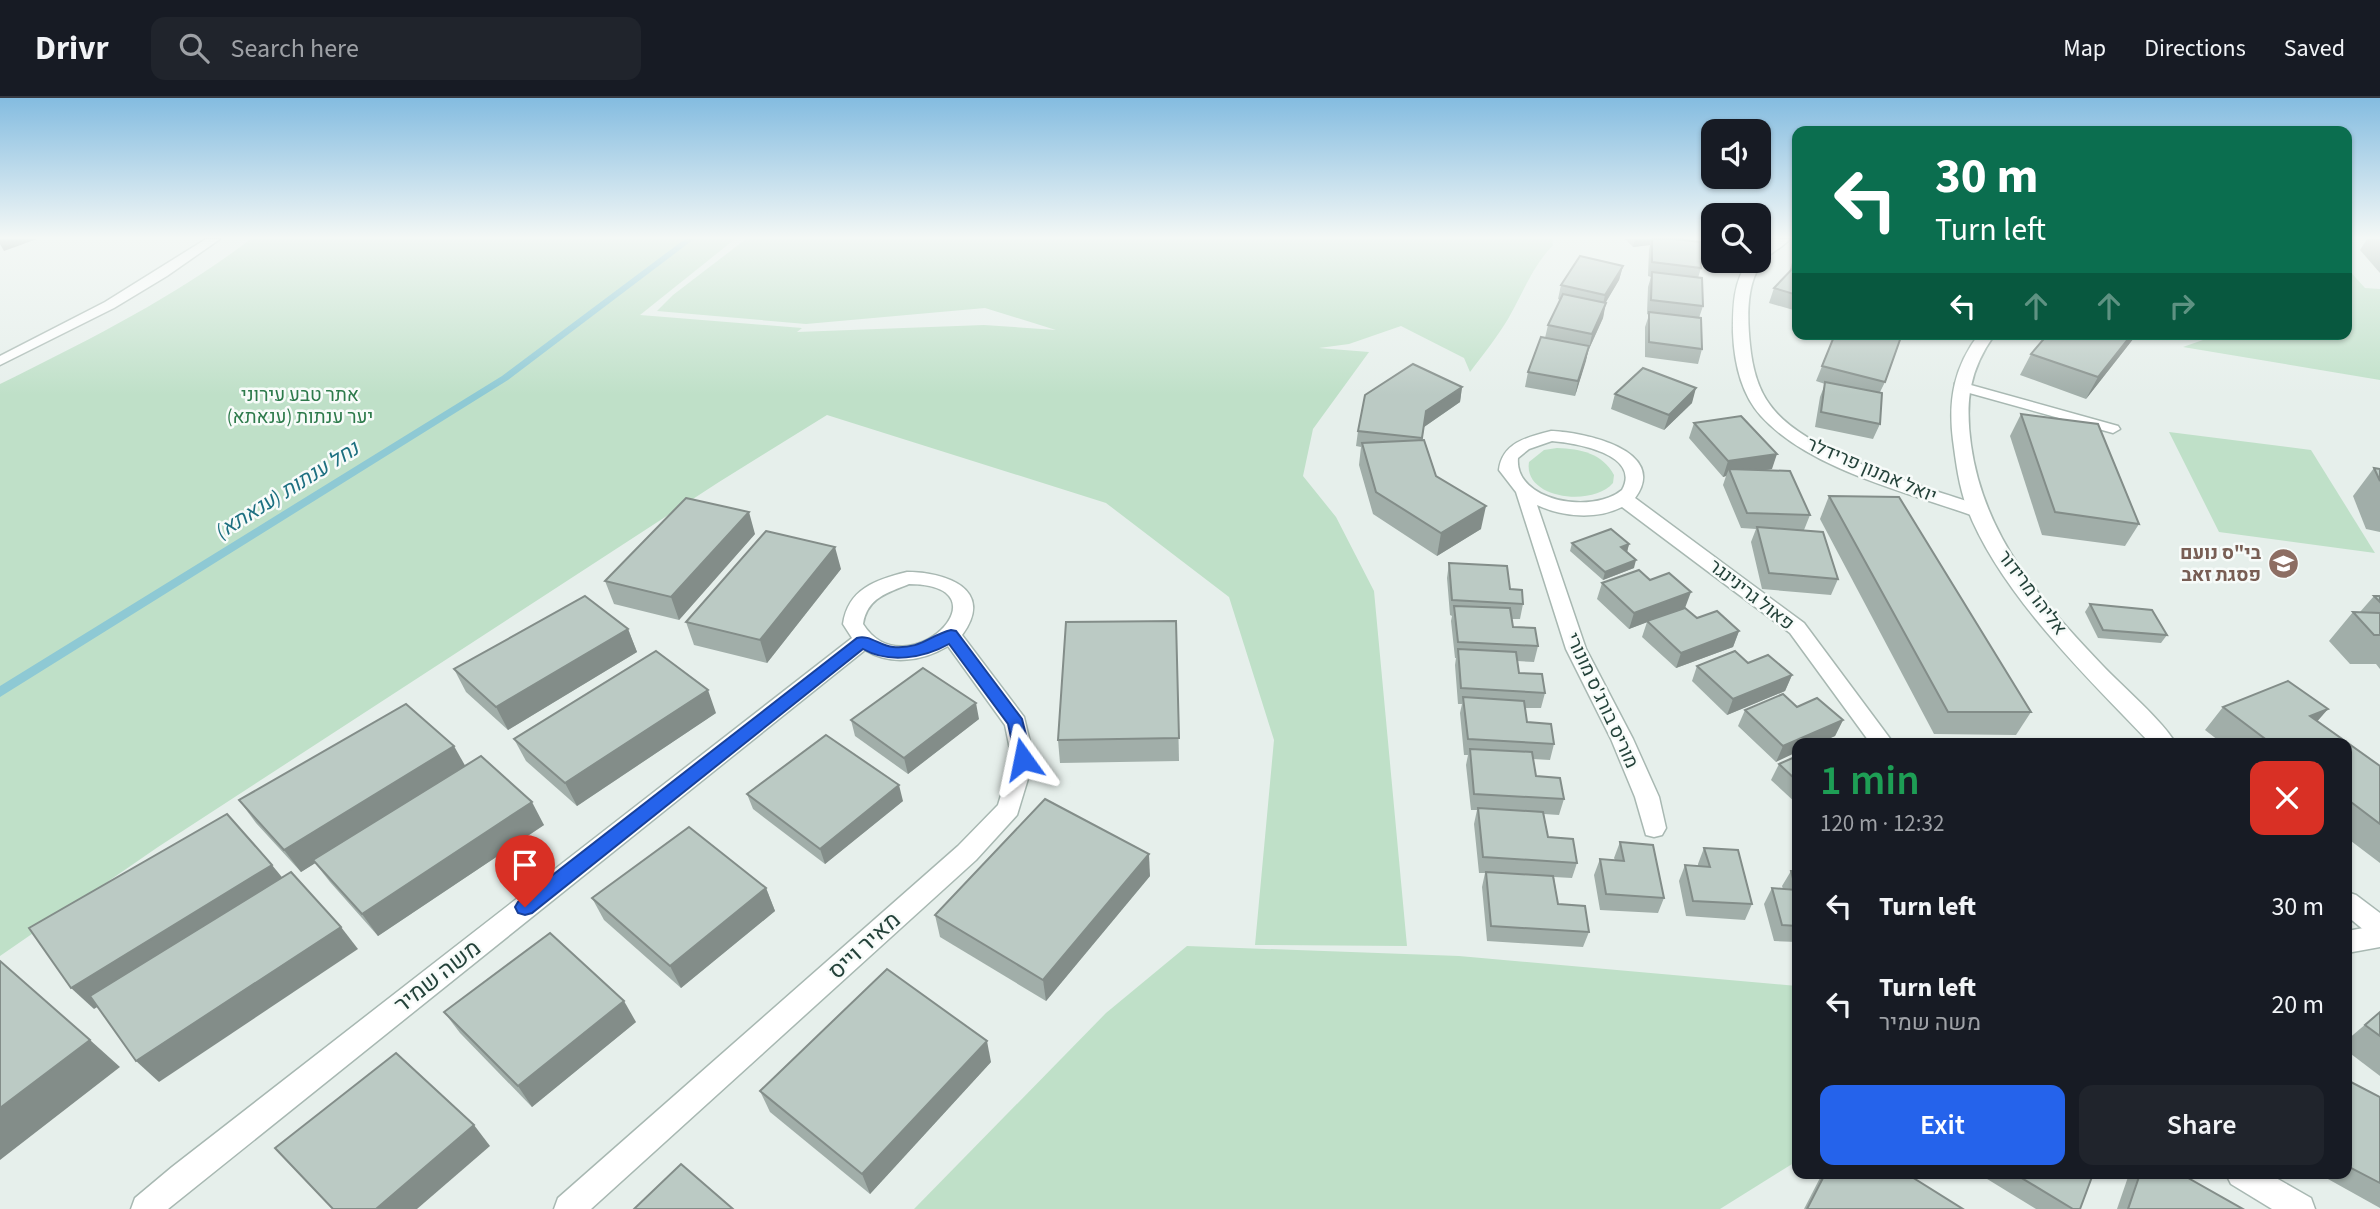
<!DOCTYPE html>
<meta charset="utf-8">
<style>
:root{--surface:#171b24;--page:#20242c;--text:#f1f3f6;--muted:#9ea1a6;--line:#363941;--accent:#2563eb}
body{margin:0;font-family:"Source Sans 3",Heebo,sans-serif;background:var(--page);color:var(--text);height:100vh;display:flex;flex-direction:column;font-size:26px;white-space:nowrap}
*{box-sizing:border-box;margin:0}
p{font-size:23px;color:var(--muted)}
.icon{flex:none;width:38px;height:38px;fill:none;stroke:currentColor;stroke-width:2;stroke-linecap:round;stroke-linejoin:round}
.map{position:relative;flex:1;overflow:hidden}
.drawer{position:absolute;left:1792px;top:640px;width:560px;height:441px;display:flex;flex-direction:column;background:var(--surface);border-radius:14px;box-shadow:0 2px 5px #0004}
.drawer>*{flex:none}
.banner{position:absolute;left:1792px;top:28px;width:560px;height:214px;border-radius:14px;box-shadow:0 2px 5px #0004;background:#0b6e4f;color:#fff;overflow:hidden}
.fabs{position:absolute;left:1701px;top:21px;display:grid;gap:14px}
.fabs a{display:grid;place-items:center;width:70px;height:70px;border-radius:14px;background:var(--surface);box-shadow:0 2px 5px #0004;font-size:35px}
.pin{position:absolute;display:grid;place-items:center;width:60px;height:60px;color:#fff;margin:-72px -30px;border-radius:50% 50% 50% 0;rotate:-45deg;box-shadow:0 0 7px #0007}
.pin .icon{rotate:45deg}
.me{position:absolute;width:77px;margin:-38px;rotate:348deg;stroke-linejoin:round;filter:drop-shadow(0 0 5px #0008)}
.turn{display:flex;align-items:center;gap:24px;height:147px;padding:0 28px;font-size:32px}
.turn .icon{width:91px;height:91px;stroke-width:2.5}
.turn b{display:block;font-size:49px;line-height:60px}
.lanes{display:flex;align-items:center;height:66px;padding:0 28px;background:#0003;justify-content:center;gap:35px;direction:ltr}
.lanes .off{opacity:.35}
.round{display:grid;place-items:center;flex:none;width:74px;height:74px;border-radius:14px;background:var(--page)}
.headline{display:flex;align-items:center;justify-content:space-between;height:119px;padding:0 28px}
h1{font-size:42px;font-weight:600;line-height:52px;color:#1e9e55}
.action{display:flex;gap:14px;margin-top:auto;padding:14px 28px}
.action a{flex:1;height:80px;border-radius:14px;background:var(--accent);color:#fff;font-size:28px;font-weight:600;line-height:80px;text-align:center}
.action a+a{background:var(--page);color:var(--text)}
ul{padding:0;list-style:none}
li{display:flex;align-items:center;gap:21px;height:98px;padding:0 28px}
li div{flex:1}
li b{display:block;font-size:26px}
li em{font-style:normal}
header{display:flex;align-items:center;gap:42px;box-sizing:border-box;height:98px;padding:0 35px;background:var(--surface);border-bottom:2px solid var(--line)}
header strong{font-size:33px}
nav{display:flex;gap:38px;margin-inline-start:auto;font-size:24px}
.search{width:490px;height:63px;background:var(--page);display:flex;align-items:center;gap:18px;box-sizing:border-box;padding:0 24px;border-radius:14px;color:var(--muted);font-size:26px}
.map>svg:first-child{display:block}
.green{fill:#bfe0c8}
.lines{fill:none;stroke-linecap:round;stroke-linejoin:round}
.stream{fill:#8ec9d4;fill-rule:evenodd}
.service-casing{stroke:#a8b8b2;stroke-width:3}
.minor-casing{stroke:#a8b8b2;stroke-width:3}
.tertiary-casing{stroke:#a8b8b2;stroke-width:3}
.service{fill:#fff;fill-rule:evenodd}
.minor{fill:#fff;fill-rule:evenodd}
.tertiary{fill:#fff;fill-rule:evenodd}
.wall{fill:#a1aea9}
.shaded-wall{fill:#838d89}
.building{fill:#bbcac4;stroke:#838d89;stroke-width:2}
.route{fill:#2563eb;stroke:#184099;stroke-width:2}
.labels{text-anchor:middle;stroke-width:5;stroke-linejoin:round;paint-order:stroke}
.park-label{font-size:19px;fill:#2d7a4b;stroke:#f7fbf9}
.street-label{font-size:19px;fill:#24423a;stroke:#f7fbf9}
.education-label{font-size:19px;font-weight:bold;fill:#785e54;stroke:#f7fbf9;text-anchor:end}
.water-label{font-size:21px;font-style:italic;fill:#1c6f80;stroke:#f7fbf9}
.near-street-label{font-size:23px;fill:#24423a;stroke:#f7fbf9}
</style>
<header>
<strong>Drivr</strong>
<div class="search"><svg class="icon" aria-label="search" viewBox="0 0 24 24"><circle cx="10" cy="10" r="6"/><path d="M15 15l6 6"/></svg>Search here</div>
<nav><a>Map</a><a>Directions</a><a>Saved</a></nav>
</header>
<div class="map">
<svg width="2380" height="1111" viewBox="0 0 2380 1111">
<rect width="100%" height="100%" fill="#e6efeb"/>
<g class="green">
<path d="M 251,141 L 735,141 L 640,217 L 802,230 L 797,234 L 984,227 L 1056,232 L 985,210 L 806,226 L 657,213 L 673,197 L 746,141 L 1552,141 L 1553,147 C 1532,169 1523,195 1508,221 C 1497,239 1483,257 1470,274 L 1464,260 L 1401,228 L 1349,246 L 1319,250 L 1369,254 L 1313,331 L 1303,378 L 1336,419 L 1374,493 L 1407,848 L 1255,847 L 1274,642 L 1229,499 L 1106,405 L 827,317 L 719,384 L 158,749 L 0,858 L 0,286 C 87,243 173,200 251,141 Z"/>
<polygon points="2347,170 2365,190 2380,191 2380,282 2183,249 2220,236 2347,236"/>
<polygon points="2169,334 2311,352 2375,455 2219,434"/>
<path d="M 1557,350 C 1581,351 1602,355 1614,377 L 1613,385 C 1593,409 1523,401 1529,364 L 1544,352 Z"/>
<polygon points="1187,848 1459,858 1797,888 1797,1063 1720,1111 914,1111 1106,915"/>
</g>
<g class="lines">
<polygon class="stream" points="685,141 694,141 508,282 0,599 0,588 502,278"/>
<defs>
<g id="service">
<polygon points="206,141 220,141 167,178 114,210 0,267 0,258 105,204"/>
<polygon points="1960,284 2118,328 2120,331 2113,335 1955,291 1955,285"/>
</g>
<g id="minor">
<path d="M 1773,141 L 1790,141 C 1783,149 1773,153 1765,161 C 1746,182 1747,218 1750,247 C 1752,267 1757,290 1770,307 C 1806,357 1926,389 1985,409 L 1987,413 L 1985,417 L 1971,417 C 1906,394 1809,371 1761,318 C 1741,296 1734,263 1733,234 C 1733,209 1733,183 1749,163 L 1759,163 L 1759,151 Z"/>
<path d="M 1551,333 C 1583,334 1670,352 1635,400 L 1804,525 L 1894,646 L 1871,646 L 1790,535 L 1622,409 C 1596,422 1563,419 1537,407 L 1586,551 L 1633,641 L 1659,699 L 1666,730 L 1662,737 L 1654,739 L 1646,737 L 1635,699 L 1611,641 L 1566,551 L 1516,394 L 1499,372 C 1502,345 1527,339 1551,333 ZM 1552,343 C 1575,345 1642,356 1622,392 C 1592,417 1514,403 1518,360 L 1529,351 Z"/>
<path d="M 907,474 C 945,474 996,491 962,537 L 1024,619 L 1034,661 L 1017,717 L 976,762 L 591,1111 L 554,1111 L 558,1100 L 958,748 L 998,707 L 1012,661 L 1005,627 L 948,548 C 923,563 891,568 865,552 L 168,1111 L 131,1111 L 135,1100 L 172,1069 L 852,540 L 843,526 C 848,491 875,482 907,474 ZM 909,486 C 1013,487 906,594 863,526 C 867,500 887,495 909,486 Z"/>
<polygon points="2380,827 2380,849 2347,855 2347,833"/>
<polygon points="2226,1076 2269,1076 2311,1100 2315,1111 2272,1111 2231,1086"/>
</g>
<g id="tertiary">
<path d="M 1979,236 L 1995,236 C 1969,272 1965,304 1971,347 C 1984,439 2041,503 2103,568 C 2122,588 2164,624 2176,646 L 2151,646 C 2088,580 2000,496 1967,410 C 1959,388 1956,365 1953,342 C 1948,302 1954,269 1979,236 Z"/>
<polygon points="2347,794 2356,797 2380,815 2380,841 2371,838 2347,818"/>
</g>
</defs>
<use href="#service" class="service-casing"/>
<use href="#minor" class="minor-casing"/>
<use href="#tertiary" class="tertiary-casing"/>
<use href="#service" class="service"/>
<use href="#minor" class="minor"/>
<use href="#tertiary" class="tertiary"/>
</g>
<g class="wall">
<polygon points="1625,141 1683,141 1701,170 1698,180 1703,208 1699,220 1702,251 1698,266 1645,259 1645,229 1649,217 1647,216 1648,189 1651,179 1648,178 1649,152 1650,147 1633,149"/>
<polygon points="2367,141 2380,141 2380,175 2360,152"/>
<polygon points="1797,158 1797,213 1769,205 1774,190 1789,175 1793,161"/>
<polygon points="1623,168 1619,182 1605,205 1603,220 1589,251 1575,298 1525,289 1528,274 1545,240 1548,227 1560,202 1558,201 1561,187"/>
<polygon points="1835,236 1885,284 1880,294 1880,326 1873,341 1815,329 1820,299 1825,286 1816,283"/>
<polygon points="2048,236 2137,236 2086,301 2020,277 2031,256"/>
<polygon points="1462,289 1460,304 1424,329 1422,343 1436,378 1481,431 1437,458 1373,416 1359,367 1361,349 1356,348 1358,333"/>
<polygon points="1615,296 1692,305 1664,332 1611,311"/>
<polygon points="2021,316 2139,426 2125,448 2042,437 2010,338"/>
<polygon points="1694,325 1772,371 1765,372 1810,417 1804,432 1838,481 1831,497 1762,491 1751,444 1756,431 1741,430 1723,387 1726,378 1723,379 1689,340"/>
<polygon points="2374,370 2380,371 2380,434 2366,431 2353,398"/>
<polygon points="1829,398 2031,614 2016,637 1934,636 1820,421"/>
<polygon points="755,436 679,522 614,506 605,483"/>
<polygon points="1572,445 1629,446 1627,454 1634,470 1603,482 1570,453"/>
<polygon points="1449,465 1510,491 1523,506 1520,521 1512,521 1513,529 1538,548 1534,564 1517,563 1519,575 1545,595 1541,610 1525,610 1527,624 1554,646 1550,662 1533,661 1536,678 1564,701 1559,717 1544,716 1548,739 1577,765 1572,780 1554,779 1558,806 1589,834 1583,849 1487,843 1482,789 1485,775 1479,775 1474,726 1477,712 1471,712 1466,667 1468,657 1464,657 1460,615 1462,606 1458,606 1455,567 1456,560 1455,560 1451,523 1452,518 1450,517 1447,480"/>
<polygon points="841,471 767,565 694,547 686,524"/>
<polygon points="1650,482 1697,520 1739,533 1733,549 1676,570 1642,539 1647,524 1629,531 1597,501 1602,485"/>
<polygon points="2374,498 2380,498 2380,571 2376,566 2350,566 2329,543 2353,514 2360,514"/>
<polygon points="2090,506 2167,537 2161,545 2098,540 2085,514"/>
<polygon points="1176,523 1179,663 1060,665 1058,642"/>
<polygon points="628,531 637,554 508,632 466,594 454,571"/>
<polygon points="1748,565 1792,577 1785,593 1727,617 1692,583 1697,568"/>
<polygon points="1797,609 1843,622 1835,638 1817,646 1797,646 1776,664 1738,628 1745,612"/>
<polygon points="2223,609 2328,611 2317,623 2380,668 2380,765 2347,740 2347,646 2223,646 2205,632"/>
<polygon points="716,615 577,708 526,663 514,641"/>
<polygon points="979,621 908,676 855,638 851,622"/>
<polygon points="1797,658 1797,706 1771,682 1779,666"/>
<polygon points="465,668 544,727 378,838 330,784 315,765 301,774 256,725 239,702"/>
<polygon points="747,696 903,703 825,766 753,711"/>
<polygon points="1620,744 1664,800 1658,815 1600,812 1594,777 1600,761 1615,762 1614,760"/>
<polygon points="1704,750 1752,806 1745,822 1686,818 1679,783 1685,767 1698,768 1698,766"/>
<polygon points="1791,773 1797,773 1797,844 1774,843 1764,806 1772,790 1783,791 1782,788"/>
<polygon points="1150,778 1046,903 940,839 935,817"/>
<polygon points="766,790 775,813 681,890 604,822 592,800"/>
<polygon points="444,914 636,924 532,1009 460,935"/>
<polygon points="2380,914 2380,978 2347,953 2347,942"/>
<polygon points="991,964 870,1096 770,1014 760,993"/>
<polygon points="2347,982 2380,999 2380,1110 2319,1076 2347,1076"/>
<polygon points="1822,1076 1907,1076 1963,1111 1804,1111"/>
<polygon points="1979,1076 2093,1076 2080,1111 2036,1111"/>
<polygon points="2129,1076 2181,1076 2243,1111 2117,1111"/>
</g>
<g class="shaded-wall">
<polygon points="0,141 37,141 4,153 0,146"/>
<polygon points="1635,141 1651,141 1650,147 1633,149"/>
<polygon points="1623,168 1619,182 1602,211 1605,197"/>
<polygon points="1606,205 1603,220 1589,251 1592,236"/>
<polygon points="2132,236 2137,236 2086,301 2098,279"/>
<polygon points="1589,248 1586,263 1575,298 1578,283"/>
<polygon points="1462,289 1460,304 1424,329 1426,313"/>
<polygon points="1696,290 1692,305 1664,332 1669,317"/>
<polygon points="1777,356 1772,371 1731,377 1729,371 1726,378 1723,379 1728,363"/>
<polygon points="1486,408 1481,431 1437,458 1441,435"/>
<polygon points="749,414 755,436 679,522 671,499"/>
<polygon points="1629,446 1627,454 1621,449"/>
<polygon points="835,449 841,471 767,565 760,542"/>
<polygon points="1636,462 1634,470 1603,482 1605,474"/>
<polygon points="1691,494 1685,510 1629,531 1634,515"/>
<polygon points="628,531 637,554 508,632 496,609"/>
<polygon points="1739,533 1733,549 1676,570 1681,555"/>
<polygon points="1792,577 1785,593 1727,617 1733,601"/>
<polygon points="708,592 716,615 577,708 565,685"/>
<polygon points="976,605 979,621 908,676 904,660"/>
<polygon points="2328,611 2308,634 2310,618"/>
<polygon points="1843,622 1835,638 1817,646 1797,646 1797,654 1776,664 1783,648"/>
<polygon points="454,648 467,671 301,774 284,752"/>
<polygon points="899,687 903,703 825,766 820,751"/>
<polygon points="532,704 544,727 378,838 362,816"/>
<polygon points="1149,756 1150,778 1046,903 1043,882"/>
<polygon points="272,767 290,789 94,911 71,890"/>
<polygon points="766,790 775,813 681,890 670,868"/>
<polygon points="341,829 358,851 159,984 136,963"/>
<polygon points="624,903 636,924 532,1009 518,988"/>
<polygon points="90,942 120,969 0,1062 0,1010"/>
<polygon points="987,943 991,964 870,1096 862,1076"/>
<polygon points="474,1027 490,1048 417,1111 376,1111"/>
</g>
<g class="building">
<polygon points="1652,141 1675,141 1700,144 1701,170 1652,164"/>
<polygon points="1580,158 1623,168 1605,197 1561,187"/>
<polygon points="1795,168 1797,169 1797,197 1774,190"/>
<polygon points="1652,174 1702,180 1703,208 1651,202"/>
<polygon points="1563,196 1606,205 1592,236 1548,227"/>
<polygon points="1649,214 1701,220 1702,251 1649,244"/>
<polygon points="1835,236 1902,236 1885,284 1822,268"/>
<polygon points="2048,236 2132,236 2098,279 2031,256"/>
<polygon points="1541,239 1589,248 1578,283 1528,274"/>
<polygon points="1413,266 1462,289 1426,313 1422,340 1358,333 1365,297"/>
<polygon points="1643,270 1696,290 1669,317 1615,296"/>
<polygon points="1825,284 1882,295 1880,326 1821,314"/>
<polygon points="2021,316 2098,326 2139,426 2055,414"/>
<polygon points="1741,318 1777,356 1728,363 1694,325"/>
<polygon points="1424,342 1436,378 1486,408 1441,435 1376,394 1362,345"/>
<polygon points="2374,370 2380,371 2380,383"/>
<polygon points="1729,371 1790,373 1810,417 1747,415"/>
<polygon points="1829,398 1899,399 2031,614 1948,614"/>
<polygon points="686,400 749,414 671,499 605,483"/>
<polygon points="1757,429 1823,434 1838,481 1769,475"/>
<polygon points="1611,431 1629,446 1621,449 1636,462 1605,474 1572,445"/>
<polygon points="766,433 835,449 760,542 686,524"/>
<polygon points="1449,465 1507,468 1510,491 1522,492 1523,506 1452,502"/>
<polygon points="1639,472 1650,482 1669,475 1691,494 1634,515 1602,485"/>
<polygon points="585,498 628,531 496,609 454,571"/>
<polygon points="2374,498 2380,498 2380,504"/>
<polygon points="2090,506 2152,512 2167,537 2103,532"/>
<polygon points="1454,508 1510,510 1513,529 1535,530 1538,548 1458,544"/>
<polygon points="1685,510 1697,520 1717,513 1739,533 1681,555 1647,523"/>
<polygon points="2353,514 2380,515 2380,537 2374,537"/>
<polygon points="1176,523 1179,640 1058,642 1066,524"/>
<polygon points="1458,551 1516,554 1519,575 1542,576 1545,595 1461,590"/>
<polygon points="656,553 708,592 565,685 514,641"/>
<polygon points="1735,553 1748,565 1768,557 1792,577 1733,601 1697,568"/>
<polygon points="923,570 976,605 904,660 851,622"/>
<polygon points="2288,583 2328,611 2310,618 2380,668 2380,726 2347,701 2347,646 2272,646 2223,609"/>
<polygon points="1783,596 1797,609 1817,600 1843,622 1783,648 1745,612"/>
<polygon points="1463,599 1524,603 1527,624 1551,626 1554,646 1468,641"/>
<polygon points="406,606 454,648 284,752 239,702"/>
<polygon points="826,637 899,687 820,751 747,696"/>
<polygon points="1470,651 1532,654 1536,678 1560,680 1564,701 1474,696"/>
<polygon points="481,658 532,704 362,816 313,762"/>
<polygon points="1797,658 1797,683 1779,666"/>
<polygon points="1045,701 1149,756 1043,882 935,817"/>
<polygon points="1478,710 1543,714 1548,739 1573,741 1577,765 1483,759"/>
<polygon points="227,716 272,767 71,890 29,830"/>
<polygon points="689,729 766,790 670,868 592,800"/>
<polygon points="1620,744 1653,747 1664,800 1606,796 1600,761 1624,763"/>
<polygon points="1704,750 1738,752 1752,806 1693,803 1685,767 1710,769"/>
<polygon points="1791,773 1797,773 1797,828 1782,827 1772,790 1796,792"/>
<polygon points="291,774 341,829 136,963 90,898"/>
<polygon points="1486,774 1553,778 1558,806 1585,808 1589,834 1491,828"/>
<polygon points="550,835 624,903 518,988 444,914"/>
<polygon points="0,863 90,942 0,1010"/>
<polygon points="887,871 987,943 862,1076 760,993"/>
<polygon points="2380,914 2380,938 2365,927"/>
<polygon points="396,955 474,1027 376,1111 333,1111 275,1050"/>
<polygon points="2347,982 2380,999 2380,1085 2347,1068"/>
<polygon points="681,1066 733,1111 634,1111"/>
<polygon points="1825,1076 1907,1076 1963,1111 1807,1111"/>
<polygon points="2015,1076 2093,1076 2080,1111 2073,1111"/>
<polygon points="2140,1076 2181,1076 2243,1111 2128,1111"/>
</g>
<linearGradient id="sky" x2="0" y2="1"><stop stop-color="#84bce0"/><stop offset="0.47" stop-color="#f4f8f6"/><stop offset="1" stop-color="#f4f8f6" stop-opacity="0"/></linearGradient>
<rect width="2380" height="297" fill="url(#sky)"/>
<path class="route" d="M 951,532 L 956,533 L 1022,621 L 1032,661 L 1029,666 L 1017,666 L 1008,626 L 949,546 C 924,560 889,566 863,551 L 532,815 L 525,817 L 518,815 L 515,809 L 518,804 L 857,540 C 869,536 880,548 893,549 C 922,551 928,538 951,532 Z"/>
<defs>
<symbol id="school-disc" viewBox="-11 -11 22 22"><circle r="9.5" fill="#8d6e63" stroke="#f7fbf9"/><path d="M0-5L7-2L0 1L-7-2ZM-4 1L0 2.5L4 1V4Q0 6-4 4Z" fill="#fff"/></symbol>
</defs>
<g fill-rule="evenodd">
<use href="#school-disc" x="2266" y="448" width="35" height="35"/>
</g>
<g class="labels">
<g class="park-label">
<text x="300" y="303">אתר טבע עירוני<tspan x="300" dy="22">יער ענתות (ענאתא)</tspan></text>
</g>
<g class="street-label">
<text transform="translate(1872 371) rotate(23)" y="7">יואל אמנון פרידלר</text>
<text transform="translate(2033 494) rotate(53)" y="7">אליהו מרידור</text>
<text transform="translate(1752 496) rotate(38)" y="7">פאול גרינינגר</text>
<text transform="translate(1603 602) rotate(65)" y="7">מוריס בורג'ס מונורי</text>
</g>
<g class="education-label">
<text x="2261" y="461">בי"ס נועם<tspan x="2261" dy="22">פסגת זאב</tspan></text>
</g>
<g class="water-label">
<text transform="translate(287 392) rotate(-32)" y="7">נחל ענתות (ענאתא)</text>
</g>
<g class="near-street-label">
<text transform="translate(864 847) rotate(-42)" y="8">מאיר וייס</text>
<text transform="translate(437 878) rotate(-38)" y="8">משה שמיר</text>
</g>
</g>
</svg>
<div class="fabs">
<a><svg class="icon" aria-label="sound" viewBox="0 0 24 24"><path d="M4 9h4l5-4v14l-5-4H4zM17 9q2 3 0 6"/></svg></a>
<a><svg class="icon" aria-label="search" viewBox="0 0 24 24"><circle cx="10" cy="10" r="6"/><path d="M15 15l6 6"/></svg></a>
</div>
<div class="pin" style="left:525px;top:809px;background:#d93025"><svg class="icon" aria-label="arrive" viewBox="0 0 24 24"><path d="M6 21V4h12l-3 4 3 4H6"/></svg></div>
<svg class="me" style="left:1023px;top:661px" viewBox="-20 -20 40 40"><path d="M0-17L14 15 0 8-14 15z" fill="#2563eb" stroke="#fff" stroke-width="4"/></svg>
<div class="banner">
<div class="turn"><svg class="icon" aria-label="left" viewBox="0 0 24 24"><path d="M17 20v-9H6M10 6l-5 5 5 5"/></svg><div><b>30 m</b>Turn left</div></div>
<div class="lanes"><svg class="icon" aria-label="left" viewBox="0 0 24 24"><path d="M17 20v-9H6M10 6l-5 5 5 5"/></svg><svg class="icon off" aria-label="ahead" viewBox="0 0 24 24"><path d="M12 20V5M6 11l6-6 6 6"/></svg><svg class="icon off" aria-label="ahead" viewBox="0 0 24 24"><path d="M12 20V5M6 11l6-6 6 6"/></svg><svg class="icon off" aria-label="right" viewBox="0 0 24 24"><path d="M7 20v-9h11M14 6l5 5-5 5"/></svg></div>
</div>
<section class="drawer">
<div class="headline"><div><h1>1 min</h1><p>120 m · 12:32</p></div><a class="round" style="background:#d93025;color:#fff"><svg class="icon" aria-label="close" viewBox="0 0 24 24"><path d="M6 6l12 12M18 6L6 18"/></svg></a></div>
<ul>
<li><svg class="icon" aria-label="left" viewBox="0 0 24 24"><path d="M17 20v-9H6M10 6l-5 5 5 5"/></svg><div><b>Turn left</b></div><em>30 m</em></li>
<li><svg class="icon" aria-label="left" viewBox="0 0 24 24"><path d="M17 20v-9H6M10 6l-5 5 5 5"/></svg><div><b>Turn left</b><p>משה שמיר</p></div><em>20 m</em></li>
</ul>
<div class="action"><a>Exit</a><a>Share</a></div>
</section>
</div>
